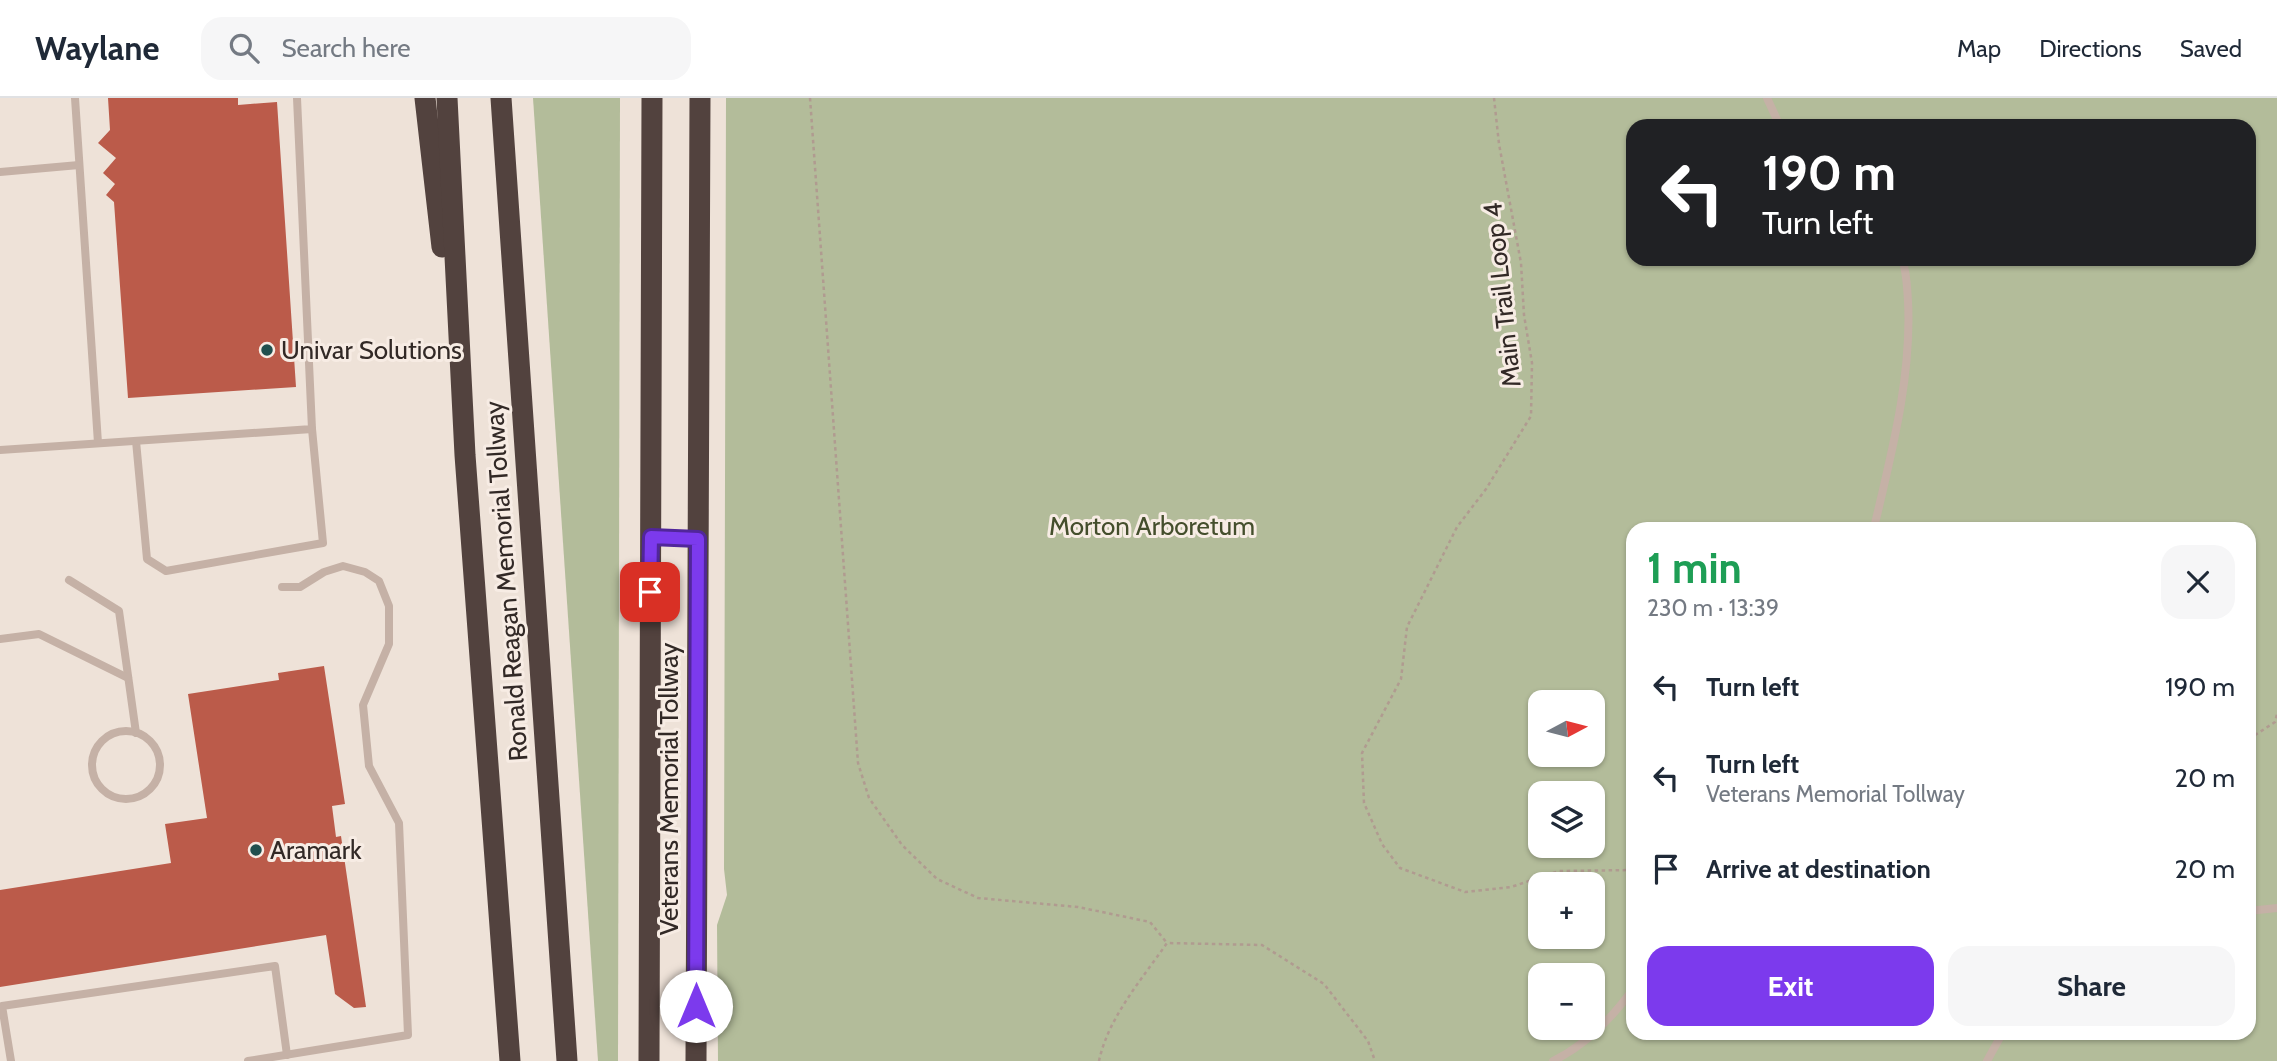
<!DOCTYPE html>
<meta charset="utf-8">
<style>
:root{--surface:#fff;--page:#f6f6f7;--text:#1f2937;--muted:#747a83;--line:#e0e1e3;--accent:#7c3aed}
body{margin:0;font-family:Cabin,sans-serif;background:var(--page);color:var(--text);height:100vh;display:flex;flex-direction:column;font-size:26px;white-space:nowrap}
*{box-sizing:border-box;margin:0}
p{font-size:23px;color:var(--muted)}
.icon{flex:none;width:38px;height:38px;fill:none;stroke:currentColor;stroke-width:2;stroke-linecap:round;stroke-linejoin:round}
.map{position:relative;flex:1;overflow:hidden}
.side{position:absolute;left:1626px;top:424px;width:630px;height:518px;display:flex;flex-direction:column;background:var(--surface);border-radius:21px;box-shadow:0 2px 5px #0004}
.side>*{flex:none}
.top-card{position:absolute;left:1626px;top:21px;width:630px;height:147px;border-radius:21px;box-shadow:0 2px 5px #0004;background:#202124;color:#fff;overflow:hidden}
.needle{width:46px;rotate:83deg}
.buttons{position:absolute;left:1528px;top:592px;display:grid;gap:14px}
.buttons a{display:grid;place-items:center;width:77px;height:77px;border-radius:14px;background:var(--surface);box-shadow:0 2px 5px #0004;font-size:35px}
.pin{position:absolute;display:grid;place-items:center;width:60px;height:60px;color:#fff;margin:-30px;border-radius:14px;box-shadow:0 4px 10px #0006}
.me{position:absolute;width:77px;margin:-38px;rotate:0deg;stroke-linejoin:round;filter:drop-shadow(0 0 5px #0008)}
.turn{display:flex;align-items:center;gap:24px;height:147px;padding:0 21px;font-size:32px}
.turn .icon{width:91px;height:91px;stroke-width:2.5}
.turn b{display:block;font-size:49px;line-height:60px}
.round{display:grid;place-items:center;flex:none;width:74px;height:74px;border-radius:21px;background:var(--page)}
.head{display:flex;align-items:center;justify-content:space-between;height:119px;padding:0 21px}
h1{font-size:42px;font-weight:800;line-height:52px;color:#1e9e55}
.button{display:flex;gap:14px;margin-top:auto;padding:14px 21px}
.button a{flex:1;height:80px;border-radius:21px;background:var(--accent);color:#fff;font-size:28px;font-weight:800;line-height:80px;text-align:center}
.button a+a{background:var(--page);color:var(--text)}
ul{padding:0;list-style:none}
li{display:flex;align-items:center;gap:21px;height:91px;padding:0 21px}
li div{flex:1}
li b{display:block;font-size:26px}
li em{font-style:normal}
header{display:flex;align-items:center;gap:42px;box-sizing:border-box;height:98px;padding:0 35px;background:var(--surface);border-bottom:2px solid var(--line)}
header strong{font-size:33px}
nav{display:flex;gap:38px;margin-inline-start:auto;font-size:24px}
.search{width:490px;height:63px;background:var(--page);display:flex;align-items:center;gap:18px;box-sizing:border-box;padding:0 24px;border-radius:21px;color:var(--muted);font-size:26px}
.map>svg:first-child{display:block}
.green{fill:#b3bc9a;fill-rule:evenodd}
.building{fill:#bb5b4a}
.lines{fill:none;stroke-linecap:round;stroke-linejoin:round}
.path{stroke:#b09b90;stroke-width:2.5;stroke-dasharray:3.5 3.5;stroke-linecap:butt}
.lane{stroke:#c5b1a6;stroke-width:8}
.highway{stroke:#52423e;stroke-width:21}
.route-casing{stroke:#51269a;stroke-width:18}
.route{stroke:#7c3aed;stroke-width:12}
.poi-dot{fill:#204f4e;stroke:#f7ece4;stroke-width:2.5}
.labels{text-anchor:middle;stroke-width:6;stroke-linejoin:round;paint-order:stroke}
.street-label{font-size:26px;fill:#322926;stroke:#f7ece4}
.poi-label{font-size:26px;fill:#322926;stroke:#f7ece4;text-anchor:start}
.park-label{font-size:26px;fill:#444e2c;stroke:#f7ece4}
</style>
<header>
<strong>Waylane</strong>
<div class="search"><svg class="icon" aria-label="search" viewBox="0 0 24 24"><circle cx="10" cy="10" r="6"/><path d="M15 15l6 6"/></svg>Search here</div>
<nav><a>Map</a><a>Directions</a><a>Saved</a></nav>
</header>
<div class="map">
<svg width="2277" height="963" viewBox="0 0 2277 963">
<rect width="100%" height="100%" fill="#eee2d8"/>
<g class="green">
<polygon points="533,0 620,0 618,963 598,963"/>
<path d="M 726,0 L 2277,0 L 2277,963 L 718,963 L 717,827 L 727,797 L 724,771 ZM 1633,28 L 2249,28 L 2249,161 L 1633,161 ZM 1633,430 L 2249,430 L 2249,934 L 1633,934 ZM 1540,604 L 1592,604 L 1592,656 L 1540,656 ZM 1540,695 L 1592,695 L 1592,747 L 1540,747 ZM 1540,786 L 1592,786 L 1592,838 L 1540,838 ZM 1540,877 L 1592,877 L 1592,929 L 1540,929 Z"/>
</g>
<g class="building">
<polygon points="108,0 238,0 238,7 277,4 296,289 128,300 114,104 106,97 115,86 103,75 116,60 98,45 110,32"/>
<polygon points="324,568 345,706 332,708 336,739 341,738 366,909 354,910 335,896 326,837 0,889 0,792 171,765 165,726 207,720 188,596 279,582 278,575"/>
</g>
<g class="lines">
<g class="path">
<polyline points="810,0 858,665 869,700 902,747 937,781 978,800 1078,809 1150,824 1167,845"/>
<polyline points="1494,0 1499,46 1521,165 1524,217 1532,265 1531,318 1486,391 1457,429 1407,529 1401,581 1362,655 1364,705 1382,746 1400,770 1465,794 1511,789 1559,773 1633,772"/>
<polyline points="2249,641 2275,624 2277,616"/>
<path d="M 1099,963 C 1108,920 1142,881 1167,845 L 1262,847 L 1324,886 L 1368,943 L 1375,963"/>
</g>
<g class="lane">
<polyline points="75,0 98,345"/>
<polyline points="1767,0 1780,28"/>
<polyline points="0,74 79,67"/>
<polyline points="136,343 147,461 166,473 323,445 312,331"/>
<polyline points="0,352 312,331 297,0"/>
<path d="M 1874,430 C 1891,357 1912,279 1908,203 C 1907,189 1907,175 1902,161"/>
<polyline points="651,439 697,441"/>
<polyline points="69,482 119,513 136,635"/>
<polyline points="0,541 39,536 128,580"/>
<circle cx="126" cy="667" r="34"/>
<polyline points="2249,813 2277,810"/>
<polyline points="11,963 2,908 275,868 287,957"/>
<polyline points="248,963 408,937 399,725 369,668 363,607 389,546 389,508 379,483 365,474 343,468 324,474 300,489 282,489"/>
<path d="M 1553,963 C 1586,947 1612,920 1633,891"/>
<polyline points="1987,963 2003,934"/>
</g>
<g class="highway">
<polyline points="425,0 442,149"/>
<polyline points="447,0 465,357 510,963"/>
<polyline points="501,0 567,963"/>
<polyline points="649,963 652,0"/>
<polyline points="696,963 700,0"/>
</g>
</g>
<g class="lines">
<defs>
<polyline id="route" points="650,494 651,439 698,441 696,908"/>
</defs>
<use href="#route" class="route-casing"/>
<use href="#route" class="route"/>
</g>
<g class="poi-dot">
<circle cx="267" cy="252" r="7"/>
<circle cx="256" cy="752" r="7"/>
</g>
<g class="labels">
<g class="street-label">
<text transform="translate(1502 197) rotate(-96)" y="9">Main Trail Loop 4</text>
<text transform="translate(506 483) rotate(-94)" y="9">Ronald Reagan Memorial Tollway</text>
<text transform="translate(669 691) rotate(-90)" y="9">Veterans Memorial Tollway</text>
</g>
<g class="poi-label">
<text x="281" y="261">Univar Solutions</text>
<text x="270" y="761">Aramark</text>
</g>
<g class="park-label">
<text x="1152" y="437">Morton Arboretum</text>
</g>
</g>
</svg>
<div class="buttons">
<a><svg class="needle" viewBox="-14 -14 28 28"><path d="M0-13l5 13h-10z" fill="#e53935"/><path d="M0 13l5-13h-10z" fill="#747a83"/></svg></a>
<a><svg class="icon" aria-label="layers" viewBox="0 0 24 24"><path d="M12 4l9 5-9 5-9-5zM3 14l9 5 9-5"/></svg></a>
<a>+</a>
<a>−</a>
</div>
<div class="pin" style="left:650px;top:494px;background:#d93025"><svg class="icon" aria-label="arrive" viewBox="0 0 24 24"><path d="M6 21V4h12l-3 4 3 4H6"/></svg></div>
<svg class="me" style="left:696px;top:908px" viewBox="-20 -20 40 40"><circle r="19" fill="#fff"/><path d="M0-13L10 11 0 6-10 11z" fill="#7c3aed"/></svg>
<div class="top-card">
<div class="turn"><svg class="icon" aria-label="left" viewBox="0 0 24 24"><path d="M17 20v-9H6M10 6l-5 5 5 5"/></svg><div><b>190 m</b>Turn left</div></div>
</div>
<section class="side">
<div class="head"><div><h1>1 min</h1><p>230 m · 13:39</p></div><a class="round"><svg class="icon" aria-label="close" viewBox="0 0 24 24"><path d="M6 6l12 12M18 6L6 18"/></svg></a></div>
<ul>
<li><svg class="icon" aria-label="left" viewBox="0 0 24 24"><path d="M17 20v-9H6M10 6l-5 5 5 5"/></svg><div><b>Turn left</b></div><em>190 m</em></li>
<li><svg class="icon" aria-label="left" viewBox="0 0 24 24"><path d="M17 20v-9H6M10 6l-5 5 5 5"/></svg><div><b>Turn left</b><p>Veterans Memorial Tollway</p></div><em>20 m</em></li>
<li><svg class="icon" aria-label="arrive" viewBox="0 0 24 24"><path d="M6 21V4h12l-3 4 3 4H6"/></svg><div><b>Arrive at destination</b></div><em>20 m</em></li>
</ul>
<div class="button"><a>Exit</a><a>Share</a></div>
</section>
</div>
